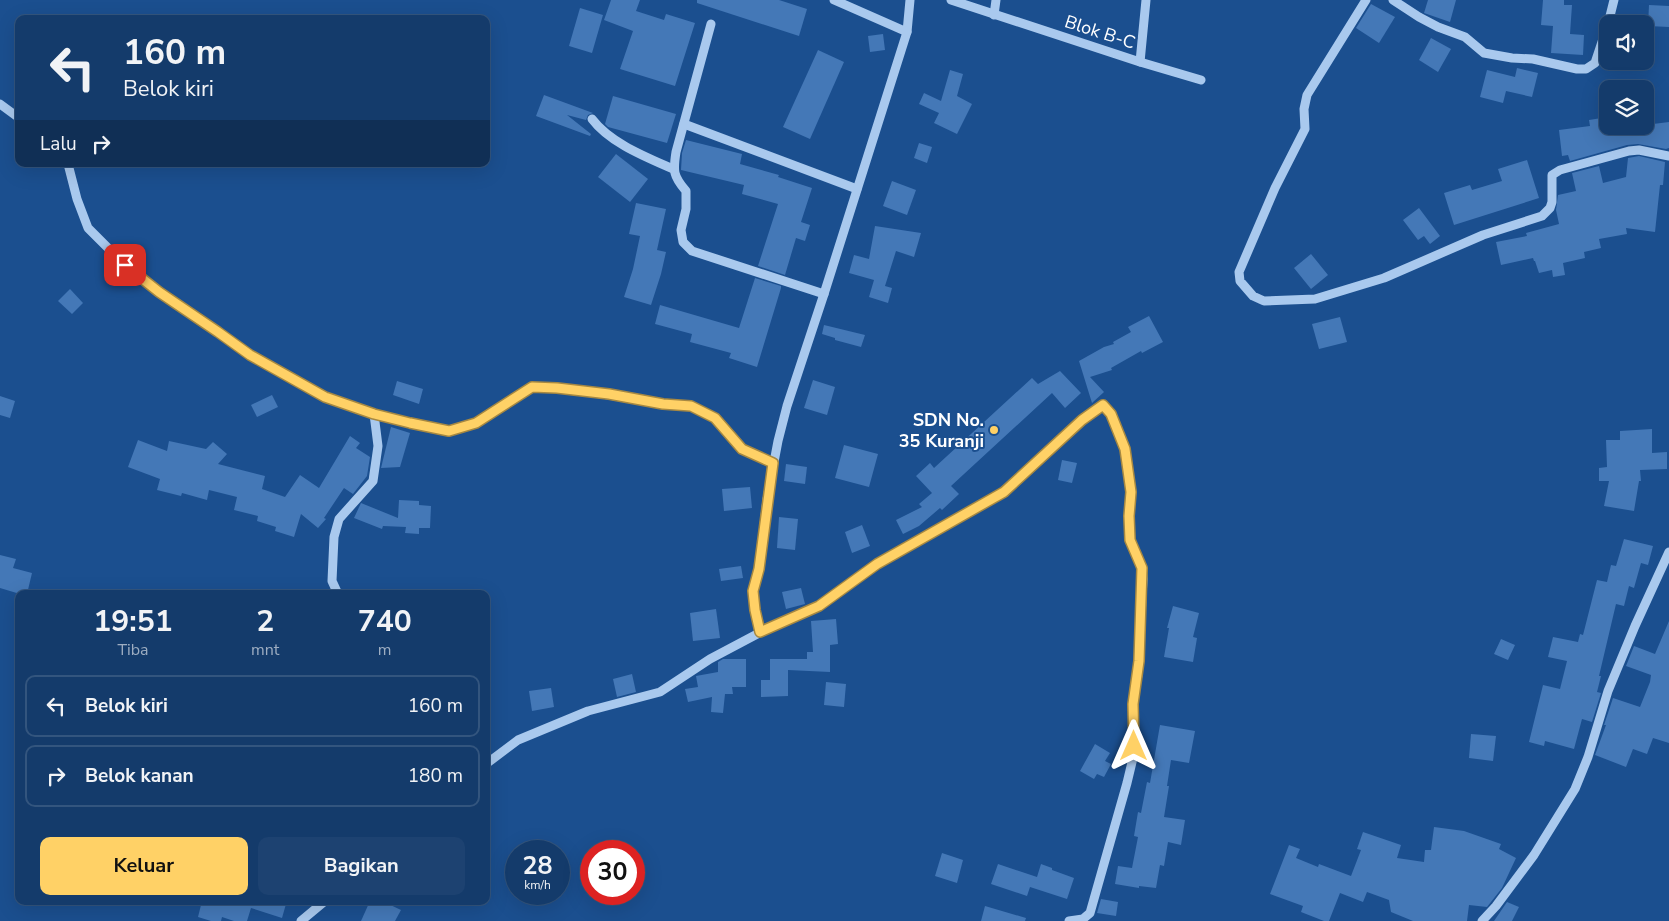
<!DOCTYPE html>
<html lang="id">
<style>
:root{--surface:#143b6b;--page:#1d4271;--text:#f1f3f6;--muted:#9dadc1;--line:#33557e;--accent:#ffd166}
body{margin:0;font-family:"Nunito Sans",sans-serif;background:var(--page);color:var(--text);height:100vh;display:flex;flex-direction:column;font-size:19px;white-space:nowrap}
*{box-sizing:border-box;margin:0}
p{font-size:16px;color:var(--muted)}
.icon{flex:none;width:28px;height:28px;fill:none;stroke:currentColor;stroke-width:2;stroke-linecap:round;stroke-linejoin:round}
.map{position:relative;flex:1;overflow:hidden}
.panel{position:absolute;left:15px;top:590px;width:475px;height:315px;display:flex;flex-direction:column;background:var(--surface);border-radius:10px;box-shadow:0 5px 20px #0002,0 0 0 1px var(--line)}
.panel>*{flex:none}
.hud{position:absolute;left:15px;top:15px;width:475px;height:152px;border-radius:10px;box-shadow:0 5px 20px #0002,0 0 0 1px var(--line);background:#143b6b;color:var(--text);overflow:hidden}
.tools{position:absolute;left:1599px;top:15px;display:grid;gap:10px}
.tools a{display:grid;place-items:center;width:55px;height:55px;border-radius:10px;background:var(--surface);box-shadow:0 5px 20px #0002,0 0 0 1px var(--line);font-size:25px}
.speed{position:absolute;left:505px;top:840px;display:flex;gap:10px;font-size:25px;font-weight:700;text-align:center}
.speed>*{display:grid;place-content:center;width:65px;height:65px;border-radius:50%;background:var(--surface);box-shadow:0 5px 20px #0002,0 0 0 1px var(--line);line-height:1}
.speed small{font-size:12px;font-weight:400}
.speed .limit{border:8px solid #d22;background:#fff;color:#111}
.pin{position:absolute;display:grid;place-items:center;width:42px;height:42px;color:#fff;margin:-21px;border-radius:10px;box-shadow:0 2px 8px #0006}
.me{position:absolute;width:55px;margin:-28px;rotate:0deg;stroke-linejoin:round;filter:drop-shadow(0 0 4px #0008)}
.turn{display:flex;align-items:center;gap:18px;height:105px;padding:0 25px;font-size:22px}
.turn .icon{width:65px;height:65px;stroke-width:2.5}
.turn b{display:block;font-size:35px;line-height:42px}
.then{display:flex;align-items:center;height:48px;padding:0 25px;background:#0003;gap:10px;font-size:19px}
.eta{display:flex;justify-content:space-evenly;align-items:center;height:85px;text-align:center}
.eta b{font-size:30px;font-weight:700;line-height:35px}
.button{display:flex;gap:10px;margin-top:auto;padding:10px 25px}
.button a{flex:1;height:58px;border-radius:10px;background:var(--accent);color:#111;font-size:20px;font-weight:700;line-height:58px;text-align:center}
.button a+a{background:var(--page);color:var(--text)}
ul{padding:0;list-style:none}
li{display:flex;align-items:center;gap:15px;height:62px;margin:0 10px 8px;padding:0 15px;border:2px solid var(--line);border-radius:10px}
li div{flex:1}
li b{display:block;font-size:19px}
li em{font-style:normal}
.map>svg:first-child{display:block}
.building{fill:#4478b7}
.lines{fill:none;stroke-linecap:round;stroke-linejoin:round}
.minor{stroke:#a9c9ee;stroke-width:9}
.route-casing{stroke:#a68842;stroke-width:12}
.route{stroke:#ffd166;stroke-width:9}
.poi-dot{fill:#ffd166;stroke:#1b4f8f;stroke-width:2}
.labels{text-anchor:middle;stroke-width:4;stroke-linejoin:round;paint-order:stroke}
.street-label{font-size:18px;fill:#fff;stroke:#1b4f8f}
.poi-label{font-size:18px;font-weight:bold;fill:#fff;stroke:#1b4f8f;text-anchor:end}
</style>
<div class="map">
<svg width="1669" height="921" viewBox="0 0 1669 921">
<rect width="100%" height="100%" fill="#1b4f8f"/>
<g class="building">
<polygon points="611,0 640,0 636,11 664,20 666,14 695,23 675,86 620,69 633,31 604,20"/>
<polygon points="697,0 779,0 807,9 799,36 697,3"/>
<polygon points="1428,0 1456,0 1450,22 1424,13"/>
<polygon points="1543,0 1564,0 1564,5 1572,5 1570,34 1584,35 1583,55 1551,53 1553,26 1541,25"/>
<polygon points="1371,4 1395,17 1379,43 1356,28"/>
<polygon points="1649,5 1669,6 1669,27 1648,26"/>
<polygon points="580,8 603,15 592,53 569,46"/>
<polygon points="883,34 885,50 870,52 868,36"/>
<polygon points="1431,38 1451,49 1438,72 1419,60"/>
<polygon points="818,50 844,62 810,139 783,127"/>
<polygon points="1517,68 1538,73 1532,97 1506,91 1503,103 1480,97 1487,70 1515,77"/>
<polygon points="950,70 963,74 957,96 972,104 957,134 934,123 939,113 919,104 924,93 941,101"/>
<polygon points="544,95 593,113 588,115 586,120 567,115 591,134 590,136 536,116"/>
<polygon points="613,96 676,114 667,143 608,127 605,124"/>
<polygon points="1608,117 1608,126 1645,126 1645,125 1669,122 1669,148 1666,149 1638,144 1627,145 1570,161 1568,155 1562,156 1559,130 1590,126 1589,120"/>
<polygon points="686,140 742,154 740,164 779,175 778,177 812,188 801,222 810,225 805,241 796,238 785,275 758,266 778,204 742,194 744,185 681,170 682,153"/>
<polygon points="919,143 932,147 927,163 914,158"/>
<polygon points="616,154 648,179 630,202 598,177"/>
<polygon points="1639,156 1665,162 1663,185 1660,185 1655,232 1626,228 1627,234 1599,239 1601,248 1584,252 1585,258 1563,263 1565,275 1553,277 1552,270 1539,273 1535,261 1534,261 1533,258 1501,265 1496,242 1527,236 1526,233 1559,224 1556,210 1558,195 1576,191 1572,173 1599,166 1603,183 1626,177 1628,158"/>
<polygon points="1527,160 1539,198 1454,225 1444,193 1470,185 1472,190 1502,181 1498,169"/>
<polygon points="892,181 916,190 907,215 883,206"/>
<polygon points="636,203 666,209 657,250 666,252 661,274 651,305 624,297 633,269 640,236 629,234"/>
<polygon points="1419,208 1440,236 1430,244 1424,236 1418,240 1403,220"/>
<polygon points="875,226 921,233 914,257 896,251 885,286 892,288 888,303 869,297 874,280 849,273 854,255 869,259"/>
<polygon points="1311,254 1328,275 1311,289 1294,268"/>
<polygon points="755,278 781,286 781,288 757,367 729,358 731,353 690,342 692,334 655,324 660,305 739,328"/>
<polygon points="70,289 83,303 72,314 58,301"/>
<polygon points="1149,316 1163,342 1142,353 1141,351 1111,368 1112,370 1090,377 1104,392 1092,403 1079,361 1104,347 1114,344 1113,342 1131,332 1128,327"/>
<polygon points="1340,317 1347,342 1319,349 1312,324"/>
<polygon points="824,325 865,335 861,347 835,340 835,338 822,334"/>
<polygon points="1060,371 1081,393 1065,408 1052,393 951,486 959,494 942,510 940,508 919,526 903,534 896,520 922,507 919,504 932,493 916,476 930,463 934,468 1032,378 1038,384"/>
<polygon points="813,380 835,387 827,415 804,408"/>
<polygon points="397,381 423,389 419,404 393,395"/>
<polygon points="272,395 278,407 257,417 251,405"/>
<polygon points="0,396 15,401 10,418 0,415"/>
<polygon points="391,427 410,433 400,467 381,468"/>
<polygon points="1652,429 1652,453 1667,452 1667,469 1640,470 1641,481 1639,481 1634,511 1604,506 1609,481 1599,481 1599,468 1607,467 1606,440 1620,440 1620,431"/>
<polygon points="350,436 360,443 356,448 370,457 367,476 353,494 344,488 324,518 326,519 318,528 301,514 294,537 275,531 276,527 257,521 258,516 234,510 237,497 209,490 207,500 182,493 181,496 157,490 160,479 128,467 138,440 167,451 169,441 206,449 213,442 227,454 218,464 265,476 262,489 285,497 300,475 319,488"/>
<polygon points="844,445 878,454 869,487 835,478"/>
<polygon points="1062,460 1077,463 1072,483 1058,480"/>
<polygon points="786,464 807,467 805,484 784,481"/>
<polygon points="750,487 752,508 724,511 722,489"/>
<polygon points="399,500 419,501 419,505 431,506 430,528 419,528 419,534 405,533 406,527 383,526 382,529 354,518 361,503 398,518"/>
<polygon points="779,517 798,519 795,550 777,548"/>
<polygon points="862,525 870,546 852,553 845,532"/>
<polygon points="1624,539 1653,546 1648,565 1641,563 1634,588 1629,586 1624,606 1616,604 1599,676 1601,676 1597,692 1601,693 1592,722 1582,719 1574,749 1545,741 1544,746 1529,742 1543,685 1560,689 1567,661 1548,657 1553,637 1578,642 1580,634 1583,635 1597,580 1607,582 1611,565 1616,566"/>
<polygon points="0,555 16,559 13,568 32,573 27,594 20,594 0,588"/>
<polygon points="741,566 743,578 721,581 719,569"/>
<polygon points="801,588 805,604 786,609 782,592"/>
<polygon points="1173,606 1199,613 1193,637 1197,638 1193,662 1164,657 1169,628 1167,628"/>
<polygon points="716,609 720,638 693,641 690,613"/>
<polygon points="836,619 838,644 830,645 830,672 788,670 788,696 761,697 761,680 770,680 770,659 807,659 807,652 813,652 811,621"/>
<polygon points="1669,621 1669,743 1653,738 1647,754 1633,749 1626,767 1595,755 1606,725 1604,725 1613,698 1640,707 1650,682 1651,675 1626,666 1634,646 1655,654"/>
<polygon points="1501,639 1515,645 1508,660 1494,654"/>
<polygon points="723,659 746,659 746,687 732,687 733,694 725,694 723,713 711,712 712,697 688,702 685,689 698,687 696,676 718,672 718,662"/>
<polygon points="632,674 636,692 617,697 613,679"/>
<polygon points="826,682 846,684 844,707 824,705"/>
<polygon points="551,688 554,707 532,711 529,691"/>
<polygon points="1160,725 1195,731 1189,763 1171,760 1167,786 1169,786 1164,817 1185,820 1181,845 1168,842 1164,866 1160,865 1156,888 1139,886 1139,888 1115,884 1118,866 1132,868 1138,837 1134,836 1138,812 1141,813 1147,782 1150,783"/>
<polygon points="1471,734 1496,736 1493,761 1469,758"/>
<polygon points="1095,744 1110,753 1105,761 1111,764 1104,777 1097,774 1094,779 1080,771"/>
<polygon points="1434,827 1464,831 1501,844 1499,849 1516,858 1502,888 1487,907 1469,905 1467,921 1413,921 1391,912 1389,900 1367,892 1363,902 1340,893 1329,921 1324,921 1301,912 1303,906 1270,894 1289,845 1300,849 1296,858 1318,867 1319,864 1351,876 1361,850 1357,849 1363,832 1401,845 1397,858 1424,862 1425,850 1431,850"/>
<polygon points="942,853 963,860 957,883 935,876"/>
<polygon points="998,864 1037,877 1041,864 1052,868 1052,870 1074,878 1067,899 1030,887 1027,896 991,884"/>
<polygon points="1101,899 1118,902 1116,916 1097,913"/>
<polygon points="202,901 277,901 286,904 282,918 251,908 247,921 234,921 222,917 221,921 211,921 198,917"/>
<polygon points="370,901 382,901 401,910 395,921 361,921"/>
<polygon points="1507,902 1519,907 1512,921 1494,921"/>
<polygon points="985,906 1026,918 1025,921 981,921"/>
</g>
<g class="lines">
<g class="minor">
<polyline points="951,0 1140,62 1201,80"/>
<polyline points="1366,0 1307,95 1304,109 1305,129 1275,188 1239,272 1240,281 1253,296 1264,301 1315,299 1384,278 1483,235 1542,216 1550,208 1552,202 1552,175 1560,170 1629,151 1639,150 1669,156"/>
<polyline points="1393,0 1419,17 1438,27 1465,37 1484,53 1512,58 1533,59 1577,69 1586,69 1595,63 1608,24"/>
<polyline points="994,15 996,0"/>
<path d="M 711,24 L 676,152 C 673,171 673,176 686,191 L 686,209 L 681,230 L 683,242 L 692,251 L 824,294"/>
<polyline points="1608,24 1614,0"/>
<polyline points="907,32 910,0"/>
<polyline points="1140,62 1146,0"/>
<polyline points="0,104 19,118"/>
<path d="M 592,119 C 610,143 646,157 673,169"/>
<polyline points="684,124 857,189"/>
<polyline points="68,164 77,199 88,228 125,265 159,292 218,331 250,355 325,397 374,414 410,423 449,431 476,423 532,387 557,388 609,395 663,404 691,406 715,418 742,449 773,463"/>
<polyline points="338,594 332,581 334,537 339,519 373,481 378,446 374,414"/>
<polyline points="761,632 755,610 753,591 759,569 767,499 778,441 787,406 824,294 907,32 834,0"/>
<polyline points="486,764 518,740 588,711 660,692 710,659 761,632 819,606 877,564 1004,492 1082,420 1103,405 1111,414 1125,449 1131,493 1129,516 1130,539 1142,568 1143,579 1138,675 1133,704 1134,733 1133,758 1127,783 1090,913 1083,919 1069,921"/>
<polyline points="301,921 325,901"/>
<polyline points="1482,921 1496,906 1534,855 1575,789 1588,757 1608,691 1635,626 1669,552"/>
</g>
</g>
<g class="lines">
<defs>
<polyline id="route" points="125,265 159,292 218,332 250,355 325,397 374,414 410,423 449,431 476,423 532,387 557,388 609,394 663,404 691,406 715,418 742,449 773,463 759,569 753,591 755,610 760,632 819,606 877,564 1004,492 1082,420 1103,405 1111,414 1125,449 1131,492 1129,516 1130,540 1142,568 1139,661 1133,704 1134,746"/>
</defs>
<use href="#route" class="route-casing"/>
<use href="#route" class="route"/>
</g>
<circle class="poi-dot" cx="994" cy="430" r="5"/>
<g class="labels">
<g class="street-label">
<text transform="translate(1100 32) rotate(18)" y="6">Blok B-C</text>
</g>
<g class="poi-label">
<text x="984" y="426">SDN No.<tspan x="984" dy="21">35 Kuranji</tspan></text>
</g>
</g>
</svg>
<div class="tools">
<a><svg class="icon" aria-label="sound" viewBox="0 0 24 24"><path d="M4 9h4l5-4v14l-5-4H4zM17 9q2 3 0 6"/></svg></a>
<a><svg class="icon" aria-label="layers" viewBox="0 0 24 24"><path d="M12 4l9 5-9 5-9-5zM3 14l9 5 9-5"/></svg></a>
</div>
<div class="speed"><div>28<small>km/h</small></div><div class="limit">30</div></div>
<div class="pin" style="left:125px;top:265px;background:#d93025"><svg class="icon" aria-label="arrive" viewBox="0 0 24 24"><path d="M6 21V4h12l-3 4 3 4H6"/></svg></div>
<svg class="me" style="left:1134px;top:746px" viewBox="-20 -20 40 40"><path d="M0-17L14 15 0 8-14 15z" fill="#ffd166" stroke="#fff" stroke-width="4"/></svg>
<div class="hud">
<div class="turn"><svg class="icon" aria-label="left" viewBox="0 0 24 24"><path d="M17 20v-9H6M10 6l-5 5 5 5"/></svg><div><b>160 m</b>Belok kiri</div></div>
<div class="then">Lalu<svg class="icon" aria-label="right" viewBox="0 0 24 24"><path d="M7 20v-9h11M14 6l5 5-5 5"/></svg></div>
</div>
<section class="panel">
<div class="eta">
<div><b>19:51</b><p>Tiba</p></div>
<div><b>2</b><p>mnt</p></div>
<div><b>740</b><p>m</p></div>
</div>
<ul>
<li><svg class="icon" aria-label="left" viewBox="0 0 24 24"><path d="M17 20v-9H6M10 6l-5 5 5 5"/></svg><div><b>Belok kiri</b></div><em>160 m</em></li>
<li><svg class="icon" aria-label="right" viewBox="0 0 24 24"><path d="M7 20v-9h11M14 6l5 5-5 5"/></svg><div><b>Belok kanan</b></div><em>180 m</em></li>
</ul>
<div class="button"><a>Keluar</a><a>Bagikan</a></div>
</section>
</div>
